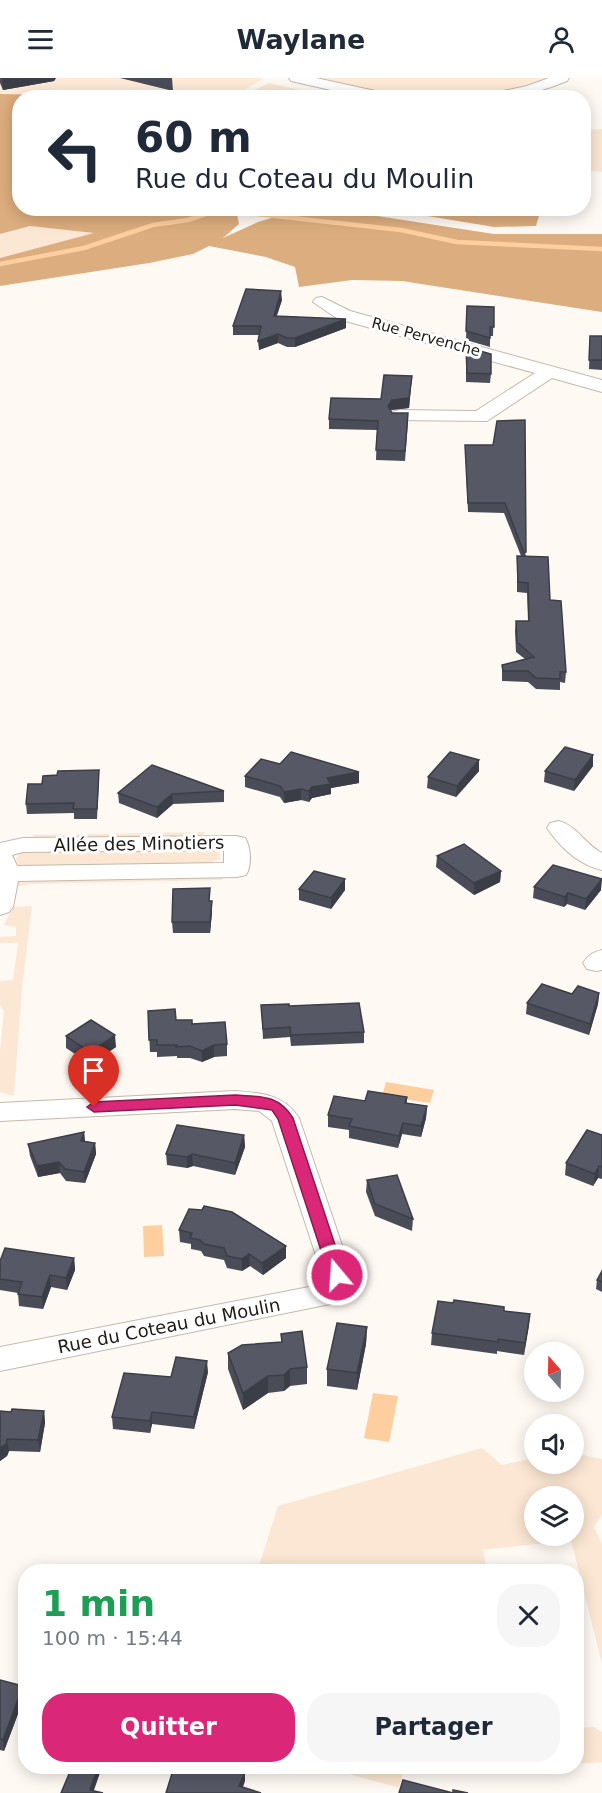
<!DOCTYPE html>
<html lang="fr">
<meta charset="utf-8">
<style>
:root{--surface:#fff;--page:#f6f6f7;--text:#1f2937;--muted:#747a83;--accent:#db2777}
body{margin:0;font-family:"DejaVu Sans",sans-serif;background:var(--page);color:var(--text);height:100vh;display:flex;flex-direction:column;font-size:22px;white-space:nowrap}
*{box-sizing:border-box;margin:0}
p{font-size:20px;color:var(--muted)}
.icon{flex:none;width:33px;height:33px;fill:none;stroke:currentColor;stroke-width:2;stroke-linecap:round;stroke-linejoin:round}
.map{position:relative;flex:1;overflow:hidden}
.panel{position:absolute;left:18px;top:1486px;width:566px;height:210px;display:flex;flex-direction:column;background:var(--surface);border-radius:24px;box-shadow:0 3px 15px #0003}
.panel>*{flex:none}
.top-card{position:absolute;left:12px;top:12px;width:579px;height:126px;border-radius:24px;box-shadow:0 3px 15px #0003;background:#fff;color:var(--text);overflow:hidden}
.needle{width:39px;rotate:340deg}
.buttons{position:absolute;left:524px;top:1264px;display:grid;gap:12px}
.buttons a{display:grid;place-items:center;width:60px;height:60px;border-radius:50%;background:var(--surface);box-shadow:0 3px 15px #0003;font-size:30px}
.pin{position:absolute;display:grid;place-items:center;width:51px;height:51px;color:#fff;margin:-62px -26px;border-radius:50% 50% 50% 0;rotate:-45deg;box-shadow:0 0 6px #0007}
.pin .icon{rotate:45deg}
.me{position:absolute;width:66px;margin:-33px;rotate:342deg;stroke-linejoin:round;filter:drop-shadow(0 0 4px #0008)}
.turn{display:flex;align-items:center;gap:21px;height:126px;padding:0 24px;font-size:27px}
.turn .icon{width:78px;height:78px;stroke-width:2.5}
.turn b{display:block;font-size:42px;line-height:51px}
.round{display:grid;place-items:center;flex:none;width:63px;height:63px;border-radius:24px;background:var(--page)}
.head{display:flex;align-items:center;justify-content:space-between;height:102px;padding:0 24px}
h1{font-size:36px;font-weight:600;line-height:45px;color:#1e9e55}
.button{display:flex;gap:12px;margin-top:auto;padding:12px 24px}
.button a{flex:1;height:69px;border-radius:24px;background:var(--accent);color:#fff;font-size:24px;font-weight:600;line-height:69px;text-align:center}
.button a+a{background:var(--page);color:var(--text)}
header{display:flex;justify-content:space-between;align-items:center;height:78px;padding:0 24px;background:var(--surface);font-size:27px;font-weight:600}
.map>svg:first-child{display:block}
.built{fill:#ffebd8}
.green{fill:#fbe7d3;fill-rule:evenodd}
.forest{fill:#dcad7e}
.water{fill:#fece9e}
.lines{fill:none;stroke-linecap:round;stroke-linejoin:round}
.stream{stroke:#fece9e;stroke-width:4.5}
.street-casing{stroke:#c5b8ab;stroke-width:2}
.street{fill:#fff;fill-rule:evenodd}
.wall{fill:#4a4c58}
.shaded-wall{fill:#3c3e47}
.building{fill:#565866;stroke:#3c3e47;stroke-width:1.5}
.route{fill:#db2777;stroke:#8e194d;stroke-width:1.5}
.labels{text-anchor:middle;stroke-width:6;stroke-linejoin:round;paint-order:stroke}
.far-street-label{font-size:15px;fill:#1f1a16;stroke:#fff}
.street-label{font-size:18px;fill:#1f1a16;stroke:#fff}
</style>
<header><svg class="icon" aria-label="menu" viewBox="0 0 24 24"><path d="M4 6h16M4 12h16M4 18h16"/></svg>Waylane<svg class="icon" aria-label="person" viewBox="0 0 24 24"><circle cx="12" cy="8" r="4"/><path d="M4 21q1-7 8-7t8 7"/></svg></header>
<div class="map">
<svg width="602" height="1715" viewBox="0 0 602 1715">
<rect width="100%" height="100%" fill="#fff9f4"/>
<g class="built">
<polygon points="0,0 258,0 263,1 232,19 20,20 0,22"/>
<polygon points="314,0 549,0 508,13 452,18 383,14"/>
</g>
<g class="green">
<polygon points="269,5 332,19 260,20 243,17"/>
<polygon points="602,51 602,94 584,92 584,52"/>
<polygon points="30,148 96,155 0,180 0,156"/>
<polygon points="205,754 201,759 32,762 33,757"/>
<polygon points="217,772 220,775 220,781 205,787 19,789 16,781 21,774 27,773"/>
<polygon points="221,798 223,802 30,806 15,809 18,803"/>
<polygon points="32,828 22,910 14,1018 0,1014 0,973 4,933 0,927 0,903 13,902 18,865 0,865 0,859 16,858 16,849 4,847 13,829"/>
<path d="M 482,1370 L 502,1387 L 534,1380 L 534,1386 L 573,1386 L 573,1375 L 602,1381 L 602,1437 L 594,1449 L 602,1466 L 602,1586 L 571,1462 L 483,1472 L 487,1494 L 257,1494 L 278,1428 ZM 534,1419 L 573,1419 L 573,1458 L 534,1458 Z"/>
<polygon points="594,1649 602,1654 602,1684 576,1686 576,1650"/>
<polygon points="324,1689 517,1689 403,1695 399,1710"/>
</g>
<g class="forest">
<polygon points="0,16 154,19 20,20 20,130 236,131 239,146 223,160 258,144 298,132 358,135 494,156 602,156 602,234 402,203 352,202 299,209 295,189 266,179 209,168 193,176 149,185 0,208 0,180 94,155 30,148 0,156"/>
<polygon points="385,131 541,131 536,148 494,149"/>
</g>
<g class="water">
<polygon points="386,1004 434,1012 430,1025 382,1018"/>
<polygon points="162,1147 164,1178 144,1179 143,1148"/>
<polygon points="373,1315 398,1318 389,1364 364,1360"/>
</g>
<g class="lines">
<polyline class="stream" points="0,186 84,170 153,147 188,142 212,134 247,135 401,152 457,164 602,171"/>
<defs>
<g id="street">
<polygon points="289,0 316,0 389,16 396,20 366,20 291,3"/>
<path d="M 549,0 L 569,0 L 567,3 C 534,16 517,20 481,20 L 488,16 L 527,8 Z"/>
<polygon points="322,219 350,233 602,302 602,314 552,300 487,343 392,342 390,338 392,334 399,332 476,333 535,295 338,241 313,224 316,220"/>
<path d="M 559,743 C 576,747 586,767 602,775 L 602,792 C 579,787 560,769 547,750 L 550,745 Z"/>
<path d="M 236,758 L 245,760 C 251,769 252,788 246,797 L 237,799 L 18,803 L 13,829 L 9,834 L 0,837 L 0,765 L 23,760 ZM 224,772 L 224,785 L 17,788 L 12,777 L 23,774 Z"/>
<path d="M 602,872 L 602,892 L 596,893 L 587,891 L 583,885 C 588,877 593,874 602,872 Z"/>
<path d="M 235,1013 C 261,1015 284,1016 299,1040 L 352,1197 L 335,1225 L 0,1293 L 0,1269 L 314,1208 L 322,1196 L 272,1043 L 259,1033 L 235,1031 L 0,1043 L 0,1025 Z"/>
</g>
</defs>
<use href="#street" class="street-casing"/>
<use href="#street" class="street"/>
</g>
<g class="wall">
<polygon points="0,0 56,0 54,3 3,12 0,5"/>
<polygon points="120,0 172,0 173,13"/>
<polygon points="282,222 276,238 346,241 346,250 295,269 287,269 278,265 259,272 260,257 233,257 233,248"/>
<polygon points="467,228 494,229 493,258 490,258 490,269 466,262"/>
<polygon points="590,258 602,258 602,292 589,291"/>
<polygon points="466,269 491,296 490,305 466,304"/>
<polygon points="412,298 409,330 391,332 392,335 408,344 405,383 376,382 377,352 329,351 329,341 381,321"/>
<polygon points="465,367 493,367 526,478 550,522 566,594 565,605 560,604 560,612 536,611 528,604 502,603 502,587 525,581 516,574 515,553 516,543 528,543 527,515 517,514 517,478 521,478 504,435 468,434"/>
<polygon points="479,682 479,693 456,719 427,710 428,699"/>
<polygon points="280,686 359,694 359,705 331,710 331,716 312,720 309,724 301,722 284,725 280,719 245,709 245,698"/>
<polygon points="593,688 574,713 544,704 545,693"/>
<polygon points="99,702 97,741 74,741 74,735 27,736 26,726 42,706"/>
<polygon points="224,713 224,724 173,726 157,740 119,725 118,715"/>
<polygon points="437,778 501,793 500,804 474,817 436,789"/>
<polygon points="345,801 345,812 331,831 299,822 299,811"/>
<polygon points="534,809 601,812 585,832 567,826 564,829 533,820"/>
<polygon points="210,823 212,834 210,855 173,855 172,844"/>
<polygon points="599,915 598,926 589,957 526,936 527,925 572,916"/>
<polygon points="261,927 289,928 364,954 364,965 291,968 290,959 263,961"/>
<polygon points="148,933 176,942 192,946 227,966 227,978 214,979 202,984 190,980 177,980 177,978 157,979 157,974 150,974"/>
<polygon points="66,958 116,969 90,986 66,970"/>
<polygon points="407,1019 407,1025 427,1028 426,1040 421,1059 402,1056 398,1070 349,1060 349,1052 328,1049 328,1037 365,1023"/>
<polygon points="84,1054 85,1063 95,1065 96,1076 85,1105 66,1103 60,1095 38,1099 30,1078 28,1066"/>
<polygon points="244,1057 245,1069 235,1097 193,1088 187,1090 167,1087 166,1076"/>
<polygon points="602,1057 602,1101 598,1100 593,1108 565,1097 566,1085"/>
<polygon points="367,1102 413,1141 412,1153 375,1138 366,1114"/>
<polygon points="179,1152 286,1168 286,1180 263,1197 250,1188 242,1193 227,1190 224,1182 204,1178 201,1173 191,1171 191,1166 180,1164"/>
<polygon points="74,1180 75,1192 67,1212 51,1209 43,1231 19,1228 18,1215 0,1212 0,1183"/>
<polygon points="602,1193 602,1214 596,1211 597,1202"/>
<polygon points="504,1233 530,1236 524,1277 497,1273 497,1276 431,1267 432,1255"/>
<polygon points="367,1249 366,1266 357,1312 327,1308 327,1291"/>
<polygon points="281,1256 307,1289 307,1306 290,1308 284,1313 268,1315 243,1332 228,1291 228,1275 281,1264"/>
<polygon points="208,1294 194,1351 152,1346 150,1355 113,1351 112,1339 171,1299"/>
<polygon points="0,1333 11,1334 44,1333 45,1345 40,1374 9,1373 7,1378 0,1383"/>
<polygon points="0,1602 24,1620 4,1673 0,1672"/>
<polygon points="157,1689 170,1689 169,1691"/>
</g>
<g class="shaded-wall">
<polygon points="2,0 56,0 54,3 3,12"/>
<polygon points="281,213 282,222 274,247 274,238"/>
<polygon points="346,241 346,250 295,269 295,260"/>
<polygon points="278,256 278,265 259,272 258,263"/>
<polygon points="412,298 409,330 391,332 388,337 388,328"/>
<polygon points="593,677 593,688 574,713 575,702"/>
<polygon points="479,682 479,693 456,719 457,708"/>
<polygon points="359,694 359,705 331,710 331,716 312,720 309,724 309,713 312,709 327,700"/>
<polygon points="301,711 301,722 284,725 284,714"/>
<polygon points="172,716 173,726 157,740 157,729"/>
<polygon points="501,793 500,804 474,817 474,805"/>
<polygon points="345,801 345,812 331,831 331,820"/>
<polygon points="602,801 601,812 585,832 586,821"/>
<polygon points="568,815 567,826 564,829 565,819"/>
<polygon points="212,823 212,834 210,855 210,844"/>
<polygon points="599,915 598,926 589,957 590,946"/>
<polygon points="115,957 116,969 90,986 90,974"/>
<polygon points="214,967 214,979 202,984 202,973"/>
<polygon points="427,1028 426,1040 421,1059 421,1048"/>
<polygon points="403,1045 402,1056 398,1070 399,1058"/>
<polygon points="84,1054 85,1066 81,1063"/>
<polygon points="244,1057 245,1069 235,1097 235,1085"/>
<polygon points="95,1065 96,1076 85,1105 84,1094"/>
<polygon points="192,1076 193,1088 187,1090 187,1079"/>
<polygon points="59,1084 60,1095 38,1099 37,1088"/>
<polygon points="599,1088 598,1100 593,1108 595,1096"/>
<polygon points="286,1168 286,1180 263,1197 262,1185"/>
<polygon points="249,1176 250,1188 242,1193 242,1181"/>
<polygon points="74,1180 75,1192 67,1212 66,1200"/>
<polygon points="50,1197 51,1209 43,1231 42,1219"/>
<polygon points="530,1236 529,1248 524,1277 525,1265"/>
<polygon points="367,1249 366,1266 357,1312 357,1295"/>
<polygon points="207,1283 208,1294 194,1351 194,1339"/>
<polygon points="290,1291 290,1308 284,1313 284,1297"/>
<polygon points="268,1298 268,1315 243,1332 243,1315"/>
<polygon points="44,1333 45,1345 40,1374 38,1362"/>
<polygon points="152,1334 152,1346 150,1355 150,1343"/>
<polygon points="7,1361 9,1373 7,1378 0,1383 0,1370"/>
<polygon points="23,1608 24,1620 4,1673 3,1662"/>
<polygon points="98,1689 102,1689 93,1715 90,1712"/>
<polygon points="245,1694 245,1703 241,1715 239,1708"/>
</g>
<g class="building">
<polygon points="246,211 281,213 274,238 346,241 295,260 287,260 278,256 258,263 261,248 233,248"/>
<polygon points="467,228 494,229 494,249 490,249 490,260 466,253"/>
<polygon points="590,258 602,258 602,282 589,282"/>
<polygon points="466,269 491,276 491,296 467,295"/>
<polygon points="384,297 412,298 409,320 392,322 388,328 392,335 408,335 405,373 376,372 378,343 329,341 331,320 381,321"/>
<polygon points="525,342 526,474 524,475 505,425 468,425 465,367 493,367 497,343"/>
<polygon points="517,478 548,479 550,522 561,523 566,594 560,594 560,601 536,600 528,593 503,593 502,587 534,579 517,564 516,543 529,543 528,505 518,504"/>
<polygon points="565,669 593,677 575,702 545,693"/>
<polygon points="291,674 359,694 327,700 331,706 312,709 309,713 301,711 284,714 280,708 245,698 261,681 280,686"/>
<polygon points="450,674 479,682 457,708 428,699"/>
<polygon points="152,687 224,713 172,716 157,729 118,715"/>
<polygon points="99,692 97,731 73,731 74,725 26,726 28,706 42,706 43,698 57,697 58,693"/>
<polygon points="464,766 501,793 474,805 437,778"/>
<polygon points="553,787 602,801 586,821 568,815 565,819 534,809"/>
<polygon points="314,793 345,801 331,820 299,811"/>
<polygon points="210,810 209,823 212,823 210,844 172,844 173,811"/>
<polygon points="542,906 572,916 578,908 599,915 590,946 527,925"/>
<polygon points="359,925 364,954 291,957 290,949 263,951 261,927 289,926 289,928"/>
<polygon points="175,931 176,942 192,942 192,946 225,944 227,966 214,967 202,973 190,968 176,969 177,967 157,967 157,962 149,962 148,933"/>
<polygon points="91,942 115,957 90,974 66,958"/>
<polygon points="368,1013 407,1019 405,1025 427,1028 421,1048 403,1045 399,1058 349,1048 352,1041 328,1037 334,1018 365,1023"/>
<polygon points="177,1047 244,1057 235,1085 192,1076 187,1079 166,1076"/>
<polygon points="587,1052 602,1057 602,1089 599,1088 595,1096 566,1085"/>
<polygon points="84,1054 81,1063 95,1065 84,1094 65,1091 59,1084 37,1088 28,1066"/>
<polygon points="397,1097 413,1141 375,1126 367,1102"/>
<polygon points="204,1128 232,1134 286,1168 262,1185 249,1176 242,1181 227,1178 224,1170 204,1166 200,1162 190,1160 192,1155 179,1152 189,1131 202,1132"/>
<polygon points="5,1170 74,1180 66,1200 50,1197 42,1219 18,1216 22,1204 0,1201 0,1183"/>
<polygon points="602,1193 602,1204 597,1202"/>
<polygon points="454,1222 504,1229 504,1233 530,1236 525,1265 498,1261 498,1264 432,1255 438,1223 453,1225"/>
<polygon points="337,1245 367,1249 357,1295 327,1291"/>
<polygon points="302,1253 307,1289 290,1291 284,1297 268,1298 243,1315 228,1275 242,1267 282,1264 281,1256"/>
<polygon points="176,1279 207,1283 194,1339 152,1334 150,1343 112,1339 124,1295 171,1299"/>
<polygon points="12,1331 44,1333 38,1362 7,1361 6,1366 0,1370 0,1333 11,1334"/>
<polygon points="0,1602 23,1608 3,1662 0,1661"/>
<polygon points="72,1689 98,1689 90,1712 103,1715 61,1715"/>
<polygon points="174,1689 228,1689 245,1694 239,1708 261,1715 166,1715"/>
<polygon points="403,1702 453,1715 453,1712 468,1715 399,1715"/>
</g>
<path class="route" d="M 235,1017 C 261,1019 278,1016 293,1040 L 345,1197 L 343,1201 L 332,1201 L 329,1197 L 278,1041 L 272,1032 L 235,1027 L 94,1034 L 87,1029 L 94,1024 Z"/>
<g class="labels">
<g class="far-street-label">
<text transform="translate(426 259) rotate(15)" y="5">Rue Pervenche</text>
</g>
<g class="street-label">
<text transform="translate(139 766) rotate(-1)" y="6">Allée des Minotiers</text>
<text transform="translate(169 1248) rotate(-11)" y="6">Rue du Coteau du Moulin</text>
</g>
</g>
</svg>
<div class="buttons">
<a><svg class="needle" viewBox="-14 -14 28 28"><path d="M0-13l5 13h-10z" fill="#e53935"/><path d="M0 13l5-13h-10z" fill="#747a83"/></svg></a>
<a><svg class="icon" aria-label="sound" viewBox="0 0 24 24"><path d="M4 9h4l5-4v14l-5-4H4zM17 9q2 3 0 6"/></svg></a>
<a><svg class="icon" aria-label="layers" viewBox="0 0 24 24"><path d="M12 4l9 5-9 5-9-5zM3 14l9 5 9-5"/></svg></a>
</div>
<div class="pin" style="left:94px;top:1029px;background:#d93025"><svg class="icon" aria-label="arrive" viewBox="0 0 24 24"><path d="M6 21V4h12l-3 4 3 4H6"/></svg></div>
<svg class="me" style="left:337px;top:1197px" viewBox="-20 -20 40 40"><circle r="17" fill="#db2777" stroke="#fff" stroke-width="3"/><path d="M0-11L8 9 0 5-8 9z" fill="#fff"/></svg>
<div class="top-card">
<div class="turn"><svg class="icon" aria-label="left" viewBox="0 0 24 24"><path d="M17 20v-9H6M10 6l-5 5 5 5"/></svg><div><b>60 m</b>Rue du Coteau du Moulin</div></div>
</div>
<section class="panel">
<div class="head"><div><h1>1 min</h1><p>100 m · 15:44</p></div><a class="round"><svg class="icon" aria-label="close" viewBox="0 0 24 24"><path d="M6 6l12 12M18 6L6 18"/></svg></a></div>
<div class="button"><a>Quitter</a><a>Partager</a></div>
</section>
</div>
